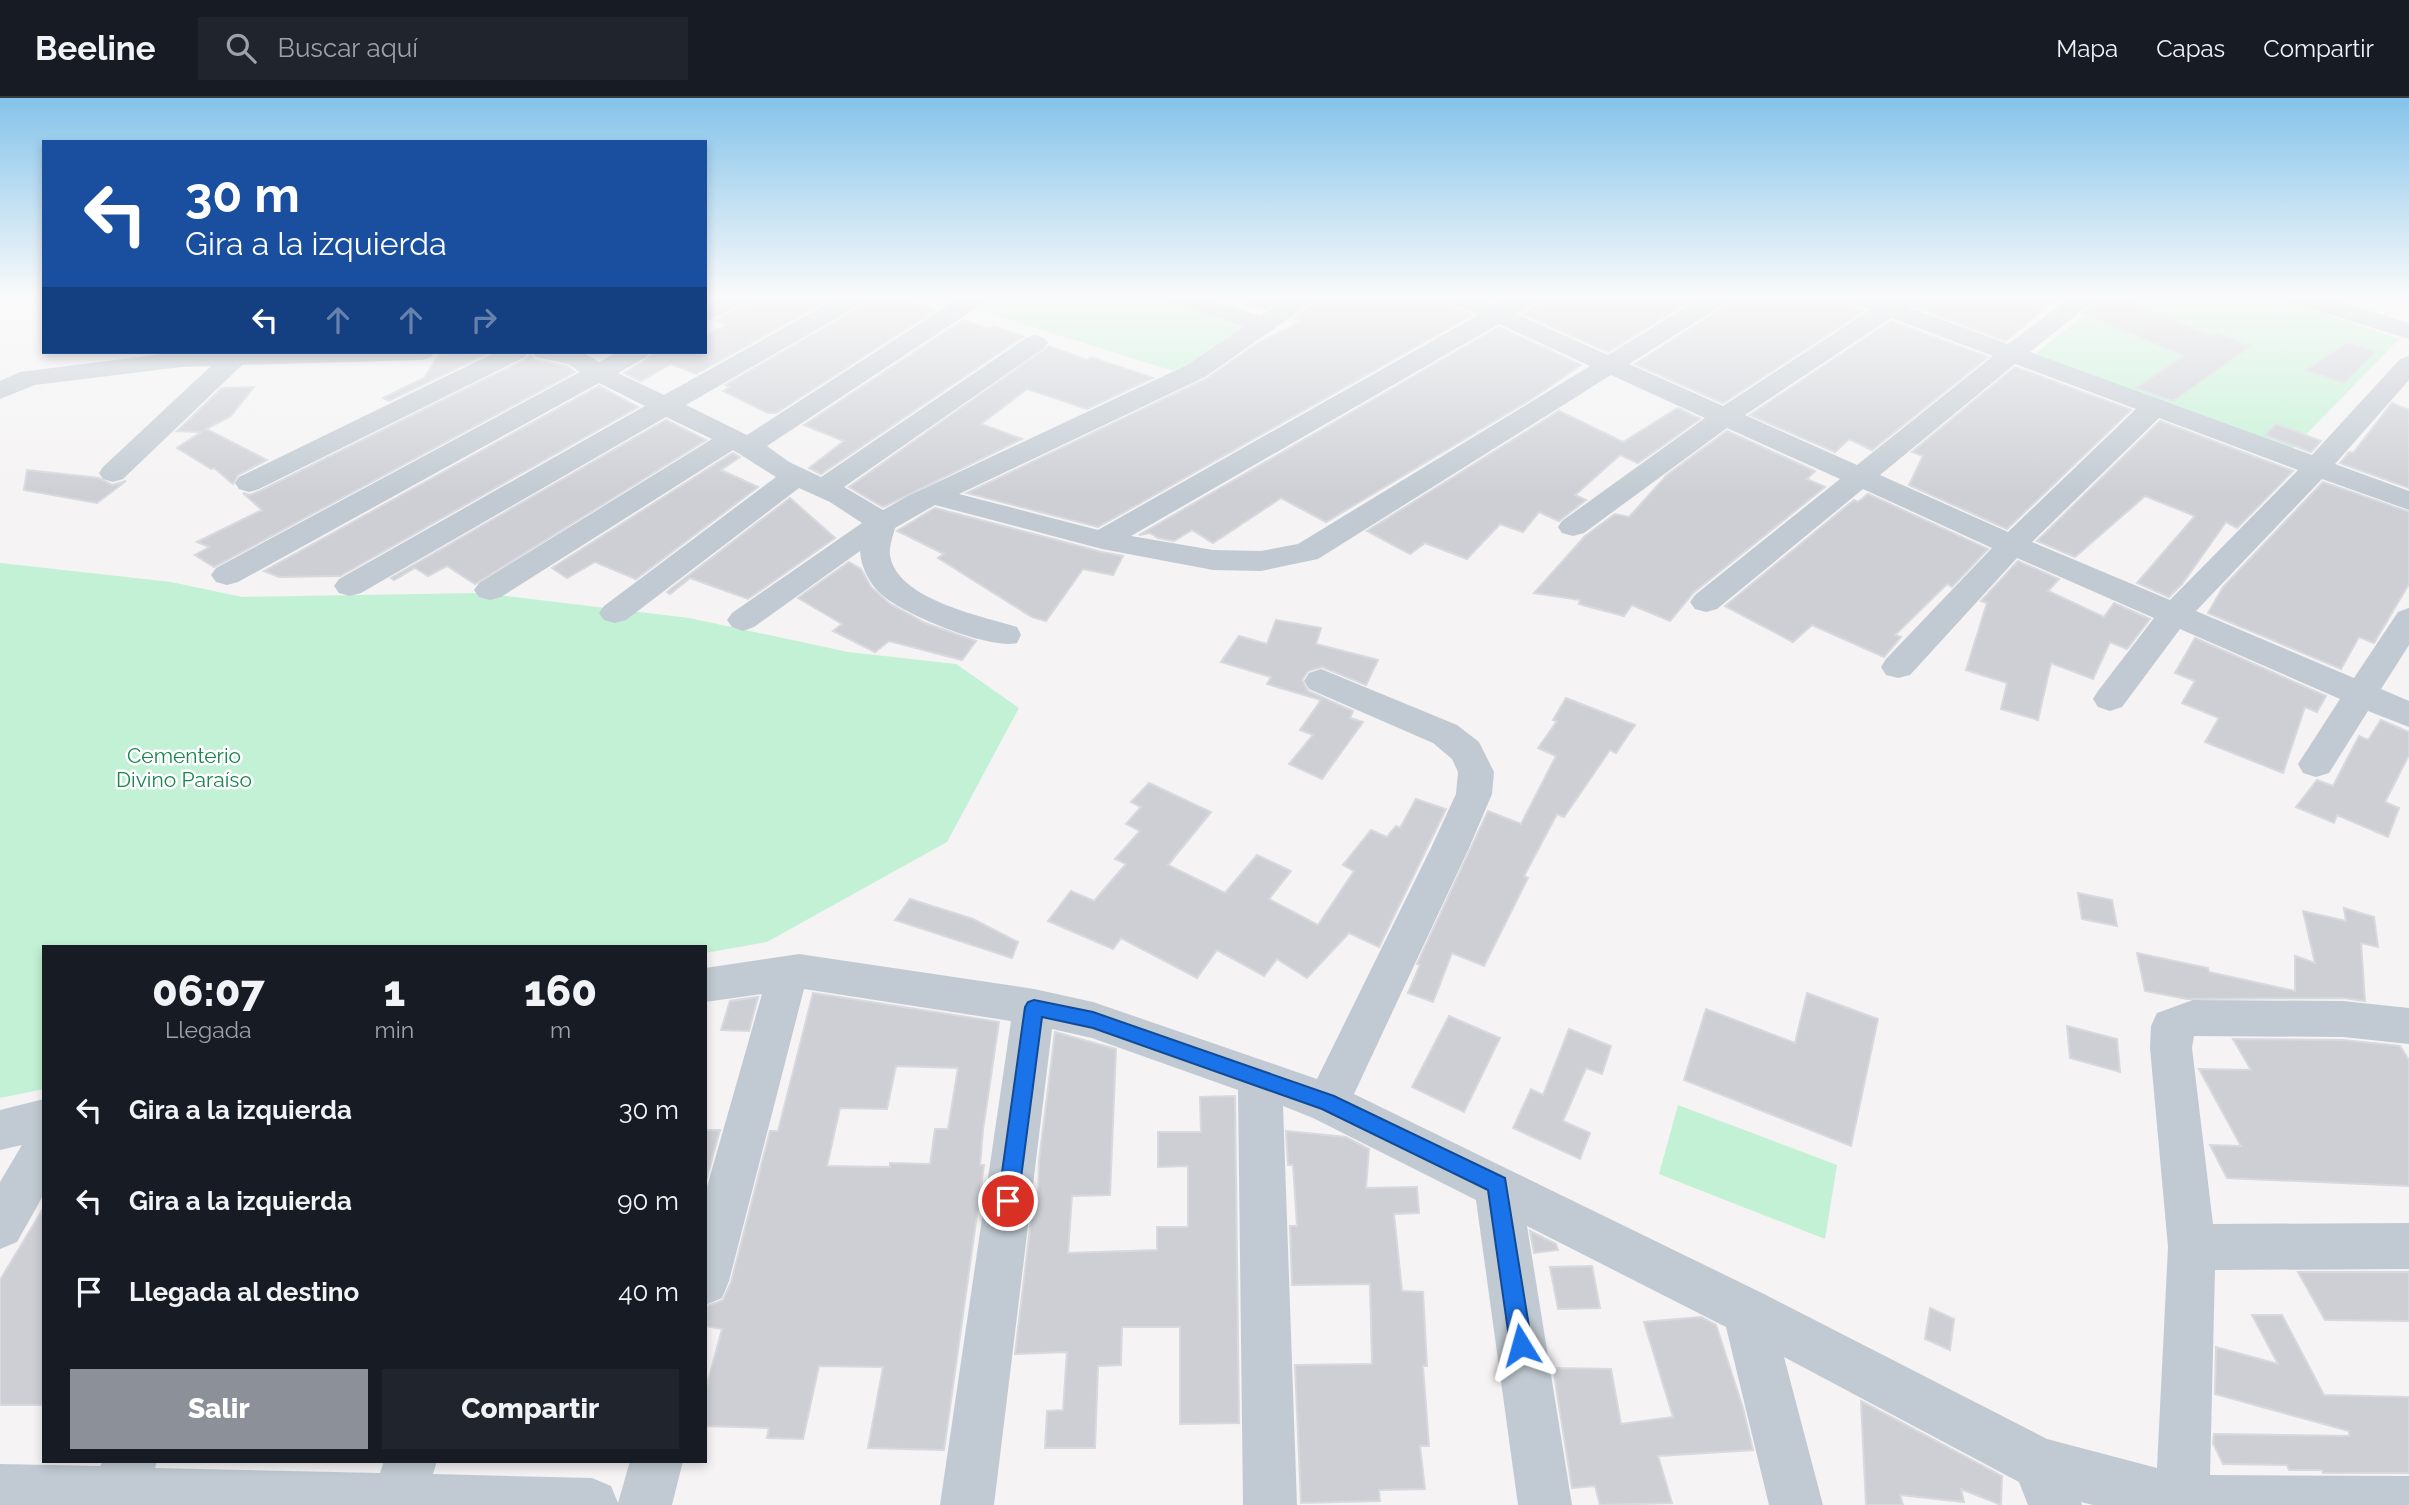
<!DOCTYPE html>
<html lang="es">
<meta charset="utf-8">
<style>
:root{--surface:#171b24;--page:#20242c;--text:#f1f3f6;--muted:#9ea1a6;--line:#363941;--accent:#8c9099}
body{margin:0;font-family:Raleway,sans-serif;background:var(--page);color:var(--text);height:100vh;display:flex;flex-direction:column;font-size:26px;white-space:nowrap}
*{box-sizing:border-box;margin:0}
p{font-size:23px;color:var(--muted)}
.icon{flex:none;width:38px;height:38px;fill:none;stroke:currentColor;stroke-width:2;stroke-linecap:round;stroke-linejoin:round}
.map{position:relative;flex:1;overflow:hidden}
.drawer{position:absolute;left:42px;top:847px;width:665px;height:518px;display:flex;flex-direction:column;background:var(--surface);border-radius:0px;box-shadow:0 4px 10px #0003}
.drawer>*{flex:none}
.hud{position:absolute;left:42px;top:42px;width:665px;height:214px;border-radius:0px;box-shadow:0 4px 10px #0003;background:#1a4fa0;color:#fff;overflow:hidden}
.pin{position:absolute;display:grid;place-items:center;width:60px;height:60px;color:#fff;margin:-30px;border:4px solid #fff;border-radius:50%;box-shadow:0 2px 7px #0007}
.me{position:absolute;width:77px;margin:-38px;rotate:352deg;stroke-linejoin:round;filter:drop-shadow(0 0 5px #0008)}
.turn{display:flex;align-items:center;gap:24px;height:147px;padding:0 28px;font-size:32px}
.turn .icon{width:91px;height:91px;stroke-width:2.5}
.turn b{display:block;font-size:49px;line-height:60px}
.lanes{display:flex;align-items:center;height:66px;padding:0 28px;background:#0003;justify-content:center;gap:35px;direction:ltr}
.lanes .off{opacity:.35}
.eta{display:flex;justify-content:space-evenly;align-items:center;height:119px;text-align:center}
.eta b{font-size:42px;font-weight:800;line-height:49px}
.primary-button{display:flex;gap:14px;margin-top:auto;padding:14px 28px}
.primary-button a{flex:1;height:80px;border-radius:0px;background:var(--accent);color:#fff;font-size:28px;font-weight:800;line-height:80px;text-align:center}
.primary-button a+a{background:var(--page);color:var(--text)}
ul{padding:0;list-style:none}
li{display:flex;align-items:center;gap:21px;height:91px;padding:0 28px}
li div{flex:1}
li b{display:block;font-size:26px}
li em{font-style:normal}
header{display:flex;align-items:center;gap:42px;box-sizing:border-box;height:98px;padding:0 35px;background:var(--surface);border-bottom:2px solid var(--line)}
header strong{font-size:33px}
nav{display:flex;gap:38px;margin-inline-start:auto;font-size:24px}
.search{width:490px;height:63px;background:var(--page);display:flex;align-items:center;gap:18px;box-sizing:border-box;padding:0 24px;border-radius:0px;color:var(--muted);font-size:26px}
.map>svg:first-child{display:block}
.green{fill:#c3f1d5}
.building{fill:#cdcfd5;stroke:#d7d9de;stroke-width:2;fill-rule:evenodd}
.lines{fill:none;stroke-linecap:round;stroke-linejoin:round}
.minor{fill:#c1cad2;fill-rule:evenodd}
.route{fill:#1a73e8;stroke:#114b97;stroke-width:2}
.labels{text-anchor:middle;stroke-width:5;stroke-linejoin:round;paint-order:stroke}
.park-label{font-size:21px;fill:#17864f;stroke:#fff}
</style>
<header>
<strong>Beeline</strong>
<div class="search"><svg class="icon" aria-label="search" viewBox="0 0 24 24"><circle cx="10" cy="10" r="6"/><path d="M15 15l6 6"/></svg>Buscar aquí</div>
<nav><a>Mapa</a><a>Capas</a><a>Compartir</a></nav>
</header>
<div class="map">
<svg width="2409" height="1407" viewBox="0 0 2409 1407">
<rect width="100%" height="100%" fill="#f5f3f3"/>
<g class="green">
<polygon points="990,200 1167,200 1255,226 1214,254 1173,273 975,211"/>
<polygon points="2106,200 2279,200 2399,241 2289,354 2034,257"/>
<polygon points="0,465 171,484 242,499 480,495 689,520 848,554 956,566 1019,610 947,744 767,844 705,855 705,849 44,849 44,991 0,1000"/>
<polygon points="1678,1007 1837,1067 1825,1141 1659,1076"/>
</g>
<g class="building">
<polygon points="752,200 832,200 696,276 671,266 641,283 624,275 647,261 653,254 705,254 705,238 726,227 715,222 747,207"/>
<polygon points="869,200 902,200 936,212 776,315 768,315 723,293 730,289 725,287 864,207"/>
<polygon points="1247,200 1282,200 1265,211 1246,206"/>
<polygon points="1317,200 1445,200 1450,207 1472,217 1098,429 967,395 1206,281 1256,246 1301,223 1293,220 1312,207"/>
<polygon points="1542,200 1695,200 1608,254 1523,216 1537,207"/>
<polygon points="1732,200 1846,200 1851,207 1864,213 1723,305 1635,266 1727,207"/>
<polygon points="1917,200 2066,200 2058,206 2052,204 2006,243 1912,208"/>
<polygon points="2099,200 2120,200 2213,238 2218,235 2251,248 2173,303 2136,290 2184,258 2082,215"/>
<polygon points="963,222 989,231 994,228 1024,238 821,376 809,370 844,343 804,327"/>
<polygon points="1891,223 1988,259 1872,352 1849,341 1835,354 1750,317"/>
<polygon points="1499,229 1581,267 1533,300 1326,424 1281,400 1213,445 1192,432 1174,443 1158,440 1150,435 1139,437"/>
<polygon points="2349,244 2375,254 2344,285 2306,272"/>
<polygon points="1049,248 1087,262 1091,259 1153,280 1087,311 1027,291 981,326 1022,341 883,409 849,389"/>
<polygon points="488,255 389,303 383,300 424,280 439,257"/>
<polygon points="530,256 535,262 567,268 575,274 214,469 195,457 209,449 197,444 262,412 243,395 250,397 260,393 526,261"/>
<polygon points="2015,269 2131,312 2007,431 1909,387 1923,358 1912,354"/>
<polygon points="599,288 638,309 340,478 279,479 264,473"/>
<polygon points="254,289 231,318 206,331 267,362 238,377 233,386 214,370 211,371 177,350 201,334 177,333 222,290"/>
<polygon points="2392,305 2409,312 2409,390 2340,365 2349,354 2353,355"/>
<polygon points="1678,310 1700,321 1638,365 1620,357 1575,397 1586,402 1559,423 1539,414 1523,434 1500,426 1467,461 1425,445 1410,456 1367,433 1559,313 1623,344"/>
<polygon points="666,322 706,342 475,486 447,468 428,478 415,470 394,482 391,480"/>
<polygon points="2160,323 2293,373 2237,430 2226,424 2182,486 2169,499 2137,485 2195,418 2145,398 2075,459 2037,443"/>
<polygon points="2276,326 2321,343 2311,354 2265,337"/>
<polygon points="1727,333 1815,373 1807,381 1825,389 1693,495 1670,523 1632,507 1624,518 1579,506 1580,502 1534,495 1585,438 1615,416 1629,419 1667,377"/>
<polygon points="733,355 740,359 721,372 758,389 636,481 595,464 567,480 552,470"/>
<polygon points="27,372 99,380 112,387 126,383 97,405 24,392"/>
<polygon points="2323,384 2409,414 2409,486 2374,545 2359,539 2341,571 2208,515 2223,489"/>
<polygon points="1868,396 1988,451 1952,489 1947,486 1895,537 1901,539 1884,559 1812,527 1793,544 1725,508 1854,402 1858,404"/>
<polygon points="790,400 835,440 748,501 690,480 670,496 667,494"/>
<polygon points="935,410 1102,454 1123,458 1113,477 1083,471 1046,523 1032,519 938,460 944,456 897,433"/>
<polygon points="2018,463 2059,481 2048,493 2104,519 2114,505 2150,521 2127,551 2110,544 2093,581 2051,565 2038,622 2001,611 2007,585 1966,572 1987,505 1981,503"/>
<polygon points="849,464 861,471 871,489 890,506 925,525 976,543 962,562 889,543 875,554 833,533 842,526 798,500"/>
<polygon points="1276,522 1321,530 1316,546 1378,562 1366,587 1322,569 1308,573 1302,582 1308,593 1353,613 1350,620 1363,624 1322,681 1289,666 1313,637 1300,632 1321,602 1267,586 1271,579 1221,564 1239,538 1267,546"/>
<polygon points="2195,540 2326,598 2317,614 2305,609 2283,675 2205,644 2219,620 2182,605 2195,583 2175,575"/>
<polygon points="1566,600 1635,627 1616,655 1610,652 1564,719 1557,716 1524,778 1528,780 1484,868 1452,855 1433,904 1408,895 1420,867 1417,866 1488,713 1521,726 1556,658 1538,650 1557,623 1553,622"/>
<polygon points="2381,622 2409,634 2409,657 2385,704 2399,710 2388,739 2337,717 2334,725 2296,709 2317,682 2333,688 2359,638 2368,642"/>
<polygon points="1149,685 1211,714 1168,767 1225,795 1257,757 1291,773 1269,801 1318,827 1354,773 1343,767 1371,732 1387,739 1396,728 1400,730 1416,701 1446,711 1379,849 1349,835 1307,880 1277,861 1264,878 1217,852 1197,880 1121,840 1113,851 1048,823 1071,793 1094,803 1126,766 1115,761 1140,733 1126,726 1141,709 1131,704"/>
<polygon points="2078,795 2112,802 2117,828 2082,821"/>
<polygon points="910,801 973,821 1018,844 1012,860 895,822"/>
<polygon points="2344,810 2374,819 2378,849 2361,845 2365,903 2343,900 2187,901 2145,893 2137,855 2208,870 2209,874 2295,893 2295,858 2315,865 2303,813 2346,823"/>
<path d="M 813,895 L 999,924 L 983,1032 L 980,1067 L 984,1067 L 944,1352 L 868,1350 L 883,1269 L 819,1268 L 803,1341 L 767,1340 L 769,1330 L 705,1328 L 705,1294 L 722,1231 L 705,1228 L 705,1209 L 723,1202 L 731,1184 L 770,1033 L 778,1033 ZM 896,968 L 958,970 L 948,1031 L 935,1031 L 930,1066 L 890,1065 L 890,1069 L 827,1068 L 840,1010 L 887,1011 Z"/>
<polygon points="1807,895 1878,921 1851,1048 1684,982 1706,911 1795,945"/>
<polygon points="758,899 749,933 721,932 730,903"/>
<polygon points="1449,918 1500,940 1464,1014 1412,989"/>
<polygon points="2067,928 2117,941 2120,974 2070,960"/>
<polygon points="1569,931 1611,948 1602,976 1586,970 1563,1023 1590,1035 1580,1061 1513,1030 1531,991 1543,997"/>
<polygon points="1055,934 1116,951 1110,1097 1072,1098 1068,1155 1157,1152 1157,1129 1188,1129 1188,1068 1158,1069 1158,1034 1201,1034 1200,999 1235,998 1239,1325 1180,1326 1180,1229 1122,1229 1121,1267 1098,1268 1095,1350 1045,1350 1047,1313 1063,1312 1067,1254 1015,1256 1033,1105 1038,1105 1039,1063"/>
<polygon points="2233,941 2343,942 2400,948 2409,962 2409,1088 2227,1080 2210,1047 2241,1048 2199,971 2251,972"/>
<polygon points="705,1032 720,1032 705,1086"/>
<polygon points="1286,1033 1346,1039 1369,1051 1366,1090 1417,1089 1419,1115 1394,1116 1402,1193 1423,1194 1427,1268 1423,1268 1429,1348 1420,1348 1425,1391 1379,1392 1380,1403 1301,1405 1295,1267 1372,1266 1370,1186 1292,1187 1290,1128 1297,1128 1293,1067 1288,1067"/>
<polygon points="44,1109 44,1307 0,1307 0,1182"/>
<polygon points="1530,1133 1556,1146 1558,1152 1534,1155"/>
<polygon points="1592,1168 1600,1210 1558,1211 1550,1169"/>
<polygon points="2298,1174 2409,1174 2409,1223 2325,1222"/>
<polygon points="1930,1210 1954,1221 1950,1252 1925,1241"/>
<polygon points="2252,1217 2282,1217 2324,1297 2409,1299 2409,1375 2323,1375 2322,1372 2289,1372 2287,1367 2223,1366 2213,1345 2214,1336 2349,1338 2349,1333 2215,1296 2216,1249 2278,1266"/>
<polygon points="1701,1219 1716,1227 1743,1310 1753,1352 1658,1358 1672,1405 1600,1407 1595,1388 1572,1390 1553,1270 1611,1271 1621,1326 1673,1319 1644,1224"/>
<polygon points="1861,1303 2002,1378 2001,1407 1961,1391 1964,1404 1900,1397 1903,1407 1866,1407"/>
</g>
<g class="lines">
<g class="minor">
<polygon points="719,200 749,200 746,205 705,224 705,207"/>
<path d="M 837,200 L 866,200 L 863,205 L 686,307 L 747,337 L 959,200 L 987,200 L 984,205 L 767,348 L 789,364 L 821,379 L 1026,240 L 1035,237 L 1044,240 L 1048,245 L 1044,250 L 844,389 L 883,412 L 908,398 L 1187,267 L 1244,229 L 1172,205 L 1169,200 L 1205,200 L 1260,218 L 1286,200 L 1314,200 L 1311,205 L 1205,279 L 959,396 L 1098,432 L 1478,217 L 1451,205 L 1448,200 L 1480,200 L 1496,207 L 1510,200 L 1539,200 L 1536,205 L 1517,216 L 1608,257 L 1700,200 L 1729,200 L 1726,205 L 1629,266 L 1723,308 L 1870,212 L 1852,205 L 1849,200 L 1914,200 L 1908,209 L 2008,246 L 2070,200 L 2097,200 L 2030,254 L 2312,357 L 2400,261 L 2409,258 L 2409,282 L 2335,366 L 2409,393 L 2409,412 L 2322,381 L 2196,513 L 2354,580 L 2398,514 L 2409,510 L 2409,547 L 2381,591 L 2409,603 L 2409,629 L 2368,613 L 2329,675 L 2316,679 L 2303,675 L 2298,666 L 2340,601 L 2180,531 L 2122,609 L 2110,613 L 2098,609 L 2093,601 L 2098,593 L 2154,520 L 2017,460 L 1910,577 L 1898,580 L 1886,577 L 1881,569 L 1886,561 L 1992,450 L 1863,391 L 1717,511 L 1706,514 L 1695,511 L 1690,504 L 1695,497 L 1840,381 L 1727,330 L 1584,435 L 1573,438 L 1562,435 L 1558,429 L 1562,423 L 1705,320 L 1611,277 L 1318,461 L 1261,473 L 1213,472 L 1102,451 L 935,407 L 895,430 C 893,438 889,448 890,457 C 896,501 981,518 1017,529 L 1021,537 L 1017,545 C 990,552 902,516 881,496 C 869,485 861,469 860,453 L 754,529 L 743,533 L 732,529 L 727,522 L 732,515 L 862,425 L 830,404 L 799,390 L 626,522 L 615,525 L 604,522 L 599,515 L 604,508 L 776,379 L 733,352 L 501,499 L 490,502 L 479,499 L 474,492 L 479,485 L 712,341 L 666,319 L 361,495 L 350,498 L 339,495 L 334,488 L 339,481 L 645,308 L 599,285 L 238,484 L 227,487 L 216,484 L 211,477 L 216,470 L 580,274 L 568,266 L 536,259 L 532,254 L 582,254 L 599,264 L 618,254 L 650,254 L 646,259 L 618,275 L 664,297 ZM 1891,220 L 1993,258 L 1857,367 L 1745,317 ZM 1499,226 L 1590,268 L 1298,446 L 1261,453 L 1213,452 L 1131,438 ZM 2015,266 L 2136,311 L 2008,434 L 1880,377 ZM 2159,320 L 2298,372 L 2170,502 L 2032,444 Z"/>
<polygon points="2290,200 2327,200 2409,225 2409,241 2293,205"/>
<polygon points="178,254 435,254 431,259 422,262 242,267 123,381 113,384 103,381 99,375 103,369 211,268 182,269 35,287 0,301 0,283 20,274"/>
<polygon points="496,254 529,254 525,259 259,391 249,394 239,391 235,385 239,379"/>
<polygon points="1321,571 1457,627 1479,644 1494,674 1492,696 1469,750 1354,996 1764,1196 2047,1341 2157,1370 2168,1149 2150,950 2151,928 2157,915 2193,902 2343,903 2409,910 2409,946 2343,939 2194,938 2192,950 2213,1126 2409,1125 2409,1171 2215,1172 2210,1377 2409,1378 2409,1407 2093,1407 2081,1404 2082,1407 2028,1407 2019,1384 1784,1259 1823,1407 1769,1407 1726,1229 1527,1128 1572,1407 1518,1407 1476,1102 1313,1020 1283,1008 1297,1407 1243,1407 1238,992 1092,940 1052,931 994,1407 940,1407 1011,923 804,891 729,1183 722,1200 705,1207 705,1096 762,896 705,904 705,870 799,856 1034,891 1093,904 1317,981 1431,750 1456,696 1458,674 1452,661 1433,645 1309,591 1304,583 1309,575"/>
<polygon points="44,1001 44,1096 17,1144 0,1151 0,1084 22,1047 0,1052 0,1012"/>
<polygon points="103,1363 157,1363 155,1370 380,1375 384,1363 437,1363 433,1376 592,1380 611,1388 618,1405 630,1363 683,1363 672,1407 0,1407 0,1366 100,1368"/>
</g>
</g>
<linearGradient id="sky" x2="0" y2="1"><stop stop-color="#85c3ea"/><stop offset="0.5" stop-color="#fafafa"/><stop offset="1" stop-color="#fafafa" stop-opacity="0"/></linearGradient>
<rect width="2409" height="397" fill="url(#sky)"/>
<polygon class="route" points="1034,902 1093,914 1334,998 1505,1080 1532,1247 1529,1255 1521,1258 1514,1255 1510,1247 1488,1092 1322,1011 1093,930 1042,919 1018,1103 1015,1110 1008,1112 1001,1110 998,1103 1025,909 1028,904"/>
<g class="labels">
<g class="park-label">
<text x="184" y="665">Cementerio<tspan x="184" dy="24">Divino Paraíso</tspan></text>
</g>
</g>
</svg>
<div class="pin" style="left:1008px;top:1103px;background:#d93025"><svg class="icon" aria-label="arrive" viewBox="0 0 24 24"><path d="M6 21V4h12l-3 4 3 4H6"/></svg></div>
<svg class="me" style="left:1521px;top:1247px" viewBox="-20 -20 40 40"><path d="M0-17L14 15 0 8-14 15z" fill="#1a73e8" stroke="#fff" stroke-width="4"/></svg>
<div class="hud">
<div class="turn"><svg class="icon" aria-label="left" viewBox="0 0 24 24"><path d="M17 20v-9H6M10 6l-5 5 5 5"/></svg><div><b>30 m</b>Gira a la izquierda</div></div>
<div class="lanes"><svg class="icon" aria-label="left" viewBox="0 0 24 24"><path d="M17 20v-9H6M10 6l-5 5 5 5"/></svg><svg class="icon off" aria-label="ahead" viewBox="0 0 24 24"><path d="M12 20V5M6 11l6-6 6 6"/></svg><svg class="icon off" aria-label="ahead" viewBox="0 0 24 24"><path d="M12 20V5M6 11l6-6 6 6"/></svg><svg class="icon off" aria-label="right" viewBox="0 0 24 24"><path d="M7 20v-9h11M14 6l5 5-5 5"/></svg></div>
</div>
<section class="drawer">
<div class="eta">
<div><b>06:07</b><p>Llegada</p></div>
<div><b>1</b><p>min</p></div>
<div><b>160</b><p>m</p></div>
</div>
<ul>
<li><svg class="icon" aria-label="left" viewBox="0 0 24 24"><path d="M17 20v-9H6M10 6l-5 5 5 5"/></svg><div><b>Gira a la izquierda</b></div><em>30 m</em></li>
<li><svg class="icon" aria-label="left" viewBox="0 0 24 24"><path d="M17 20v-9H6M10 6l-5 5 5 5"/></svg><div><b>Gira a la izquierda</b></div><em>90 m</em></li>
<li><svg class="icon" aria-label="arrive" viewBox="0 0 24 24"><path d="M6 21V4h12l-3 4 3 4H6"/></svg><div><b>Llegada al destino</b></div><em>40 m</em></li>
</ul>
<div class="primary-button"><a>Salir</a><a>Compartir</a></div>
</section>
</div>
